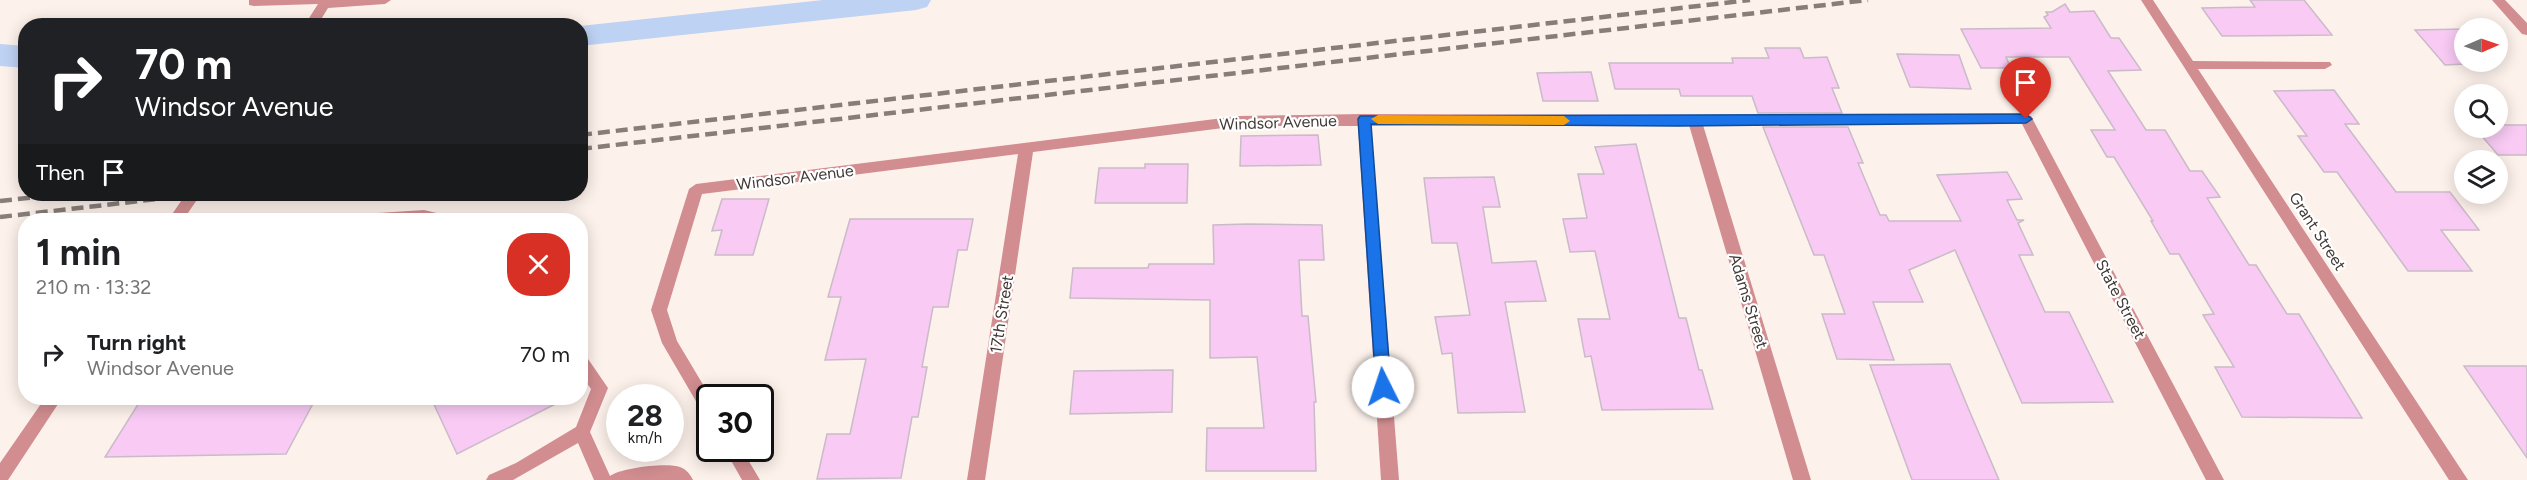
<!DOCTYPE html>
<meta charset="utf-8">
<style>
:root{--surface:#fff;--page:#f2f2f2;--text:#202124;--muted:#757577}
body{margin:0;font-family:Figtree,sans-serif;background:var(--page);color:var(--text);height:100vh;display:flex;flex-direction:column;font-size:22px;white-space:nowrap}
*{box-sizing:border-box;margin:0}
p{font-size:20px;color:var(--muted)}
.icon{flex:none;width:33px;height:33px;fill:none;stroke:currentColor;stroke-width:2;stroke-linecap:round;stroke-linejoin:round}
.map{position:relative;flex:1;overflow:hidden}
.sheet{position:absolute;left:18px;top:213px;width:570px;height:192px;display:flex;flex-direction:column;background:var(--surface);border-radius:24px;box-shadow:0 3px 15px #0003}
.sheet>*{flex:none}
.hud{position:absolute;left:18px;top:18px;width:570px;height:183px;border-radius:24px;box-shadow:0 3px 15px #0003;background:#202124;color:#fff;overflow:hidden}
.needle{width:39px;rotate:88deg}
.tools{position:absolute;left:2454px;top:18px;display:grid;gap:12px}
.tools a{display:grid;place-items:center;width:54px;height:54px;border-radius:50%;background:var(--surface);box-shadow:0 3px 15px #0003;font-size:30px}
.speed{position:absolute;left:606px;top:384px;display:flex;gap:12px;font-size:30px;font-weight:700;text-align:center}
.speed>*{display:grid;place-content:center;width:78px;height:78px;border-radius:50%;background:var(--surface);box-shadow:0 3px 15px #0003;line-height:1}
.speed small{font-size:15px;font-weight:400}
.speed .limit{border:3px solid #111;border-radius:9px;background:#fff;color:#111}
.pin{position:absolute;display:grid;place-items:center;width:51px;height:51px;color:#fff;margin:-62px -26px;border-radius:50% 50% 50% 0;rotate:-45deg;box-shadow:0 0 6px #0007}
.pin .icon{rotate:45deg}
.me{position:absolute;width:66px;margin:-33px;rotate:356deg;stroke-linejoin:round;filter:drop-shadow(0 0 4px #0008)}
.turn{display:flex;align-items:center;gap:21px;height:126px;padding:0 18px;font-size:27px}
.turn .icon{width:78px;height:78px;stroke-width:2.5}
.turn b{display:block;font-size:42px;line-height:51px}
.then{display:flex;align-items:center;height:57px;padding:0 18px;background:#0003;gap:12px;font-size:22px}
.round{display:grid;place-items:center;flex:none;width:63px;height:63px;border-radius:24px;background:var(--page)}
.headline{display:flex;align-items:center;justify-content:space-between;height:102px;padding:0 18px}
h1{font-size:36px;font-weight:700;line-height:45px}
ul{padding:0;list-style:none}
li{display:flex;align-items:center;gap:18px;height:78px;padding:0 18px}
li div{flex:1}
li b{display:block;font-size:22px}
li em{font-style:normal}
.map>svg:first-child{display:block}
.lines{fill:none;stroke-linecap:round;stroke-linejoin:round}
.canal{fill:#bed2f3;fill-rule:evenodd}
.building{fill:#f8caf4;stroke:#cabbc8;stroke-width:1.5}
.minor{fill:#d18d90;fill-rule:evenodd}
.rail{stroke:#877e79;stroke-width:4.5;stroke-dasharray:12 6;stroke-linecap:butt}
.route{fill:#1a73e8;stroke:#114b97;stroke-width:1.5}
.slow{fill:#f59e0b}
.labels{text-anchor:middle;stroke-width:4.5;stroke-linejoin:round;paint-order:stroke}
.street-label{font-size:16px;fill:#413a36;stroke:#fff}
</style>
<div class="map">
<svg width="2527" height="480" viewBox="0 0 2527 480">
<rect width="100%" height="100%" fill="#fdf1eb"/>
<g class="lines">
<g class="canal">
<polygon points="823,0 931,0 927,7 916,10 580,46 580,26"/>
<polygon points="0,44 26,46 26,68 0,66"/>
</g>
</g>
<g class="building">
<polygon points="2250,0 2304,0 2332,35 2222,36 2202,8 2255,7"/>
<polygon points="2065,4 2070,12 2094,11 2111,38 2119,38 2141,70 2108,71 2146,130 2165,130 2190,171 2202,171 2220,197 2207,198 2249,265 2256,265 2287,314 2299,314 2362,418 2242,417 2215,367 2234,367 2203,315 2214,314 2179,254 2170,254 2151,221 2153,221 2114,157 2107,157 2091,130 2115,130 2069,57 2006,57 2011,68 1981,68 1961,29 2051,28 2044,17 2048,15 2046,12 2052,12"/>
<polygon points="2464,29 2464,64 2445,65 2415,30"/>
<polygon points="1765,48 1800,48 1804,58 1827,57 1839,88 1832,88 1842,113 1758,113 1752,96 1681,96 1679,89 1615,89 1609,63 1733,63 1732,58 1769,58"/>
<polygon points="1897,54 1959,55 1971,89 1910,87"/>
<polygon points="1591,72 1598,101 1543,101 1537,73"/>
<polygon points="2334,90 2359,124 2345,124 2396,192 2450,192 2479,230 2441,230 2472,271 2408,271 2337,172 2324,172 2298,136 2307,136 2274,91"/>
<polygon points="2498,125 2527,125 2527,155 2498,155 2475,128 2498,128"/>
<polygon points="1763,127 1848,127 1863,163 1858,163 1880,215 1886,215 1889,221 1961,221 1937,175 2007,172 2022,199 2007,200 2017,220 2024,220 2018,223 2033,255 2019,255 2045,312 2069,312 2113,402 2022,403 1955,250 1909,270 1923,302 1873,302 1894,360 1837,359 1822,314 1845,314 1824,255 1814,255"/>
<polygon points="1318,135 1321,165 1240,166 1241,136"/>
<polygon points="1636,144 1679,318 1686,318 1699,370 1702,370 1713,409 1602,410 1591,356 1585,357 1578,319 1610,319 1595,251 1570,252 1563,219 1587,218 1578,174 1604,174 1595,147"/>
<polygon points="1145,164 1188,164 1187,203 1095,203 1099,168 1145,168"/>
<polygon points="1494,177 1500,207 1483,207 1492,263 1536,261 1546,301 1505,302 1525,412 1458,413 1452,353 1442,354 1435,317 1470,315 1457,243 1432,243 1424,178"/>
<polygon points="722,199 769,199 753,255 715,255 722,230 712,231"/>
<polygon points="850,219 973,219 967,250 958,250 948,307 933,307 922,367 927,367 918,417 912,417 901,478 817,479 827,434 850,434 866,359 825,360 841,297 828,297"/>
<polygon points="1247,224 1322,225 1324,260 1299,260 1302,316 1308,316 1316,402 1314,402 1316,471 1206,471 1207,428 1264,428 1257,357 1210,358 1210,300 1070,298 1073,268 1148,268 1149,264 1214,264 1213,225"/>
<polygon points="1950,364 1969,410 1999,480 1912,480 1870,365"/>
<polygon points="2464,366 2527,366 2527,458"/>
<polygon points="1173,370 1172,412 1070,414 1074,371"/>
<polygon points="142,398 316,398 286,454 105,457"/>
<polygon points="431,398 567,398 457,454"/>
</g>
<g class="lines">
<g class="minor">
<polygon points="249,0 391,0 385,4 328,8 317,26 304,26 318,4 254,6 249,5"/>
<polygon points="2141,0 2153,0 2193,61 2330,62 2332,65 2325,69 2198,69 2468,480 2449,480"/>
<polygon points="2492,0 2505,0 2527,23 2527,35 2522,34"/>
<polygon points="1364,114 2031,116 2224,480 2206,480 2022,124 1703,125 1811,480 1793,480 1689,125 1371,126 1399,480 1381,480 1358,126 1239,126 1033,152 985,480 967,480 1018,154 702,194 667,310 677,341 711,398 710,417 704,415 662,343 651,310 689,189 696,184 1239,116"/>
<polygon points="186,194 201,194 183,220 168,220"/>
<polygon points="424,210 449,216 451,220 356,220 358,216 363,214"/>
<path d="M 580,355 L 586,356 L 608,388 L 590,432 L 610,476 C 620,468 667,462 680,467 C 686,469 690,474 693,480 L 594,480 L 578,443 L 513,480 L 486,480 L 489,475 L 516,463 L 576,427 L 591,389 L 580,374 Z"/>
<polygon points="45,398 62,398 8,480 0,480 0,463"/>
<polygon points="724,448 741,448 760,480 742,480"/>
</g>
<g class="rail">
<polyline points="580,135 1750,0"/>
<polyline points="580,149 1868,0"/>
<polyline points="0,201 63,194"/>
<polyline points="0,217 201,194"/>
</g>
</g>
<polygon class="route" points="2026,114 2032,119 2026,123 1678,126 1371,124 1391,387 1389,391 1383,393 1378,391 1376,387 1358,119 1360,116"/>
<polygon class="slow" points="1378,115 1564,116 1570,121 1564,125 1378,124 1371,119"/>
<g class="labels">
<g class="street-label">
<text transform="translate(1278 122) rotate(-2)" y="6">Windsor Avenue</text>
<text transform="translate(795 177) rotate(-7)" y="6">Windsor Avenue</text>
<text transform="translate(2318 231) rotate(57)" y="6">Grant Street</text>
<text transform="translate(2121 299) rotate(62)" y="6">State Street</text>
<text transform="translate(1749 301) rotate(73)" y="6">Adams Street</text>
<text transform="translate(1001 314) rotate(-81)" y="6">17th Street</text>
</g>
</g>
</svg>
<div class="tools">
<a><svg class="needle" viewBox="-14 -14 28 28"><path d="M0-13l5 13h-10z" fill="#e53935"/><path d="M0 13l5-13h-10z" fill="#757577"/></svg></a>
<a><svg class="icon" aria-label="search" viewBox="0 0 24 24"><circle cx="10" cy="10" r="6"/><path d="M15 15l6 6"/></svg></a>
<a><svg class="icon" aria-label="layers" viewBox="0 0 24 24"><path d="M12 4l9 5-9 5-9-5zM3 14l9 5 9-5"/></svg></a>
</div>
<div class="speed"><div>28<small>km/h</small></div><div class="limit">30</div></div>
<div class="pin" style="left:2026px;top:119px;background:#d93025"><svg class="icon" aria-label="arrive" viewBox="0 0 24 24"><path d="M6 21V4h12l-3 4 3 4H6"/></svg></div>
<svg class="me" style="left:1383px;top:387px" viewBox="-20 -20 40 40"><circle r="19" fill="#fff"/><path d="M0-13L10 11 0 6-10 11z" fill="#1a73e8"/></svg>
<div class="hud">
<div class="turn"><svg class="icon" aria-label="right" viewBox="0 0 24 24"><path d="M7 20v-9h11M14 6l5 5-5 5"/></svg><div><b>70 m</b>Windsor Avenue</div></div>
<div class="then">Then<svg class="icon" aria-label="arrive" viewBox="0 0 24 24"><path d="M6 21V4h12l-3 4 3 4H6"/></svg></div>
</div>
<section class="sheet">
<div class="headline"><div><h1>1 min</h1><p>210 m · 13:32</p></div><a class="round" style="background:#d93025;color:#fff"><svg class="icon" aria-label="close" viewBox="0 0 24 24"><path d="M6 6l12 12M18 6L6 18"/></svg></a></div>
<ul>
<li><svg class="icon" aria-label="right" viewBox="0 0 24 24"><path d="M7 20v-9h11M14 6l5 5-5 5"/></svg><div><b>Turn right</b><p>Windsor Avenue</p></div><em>70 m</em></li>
</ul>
</section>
</div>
